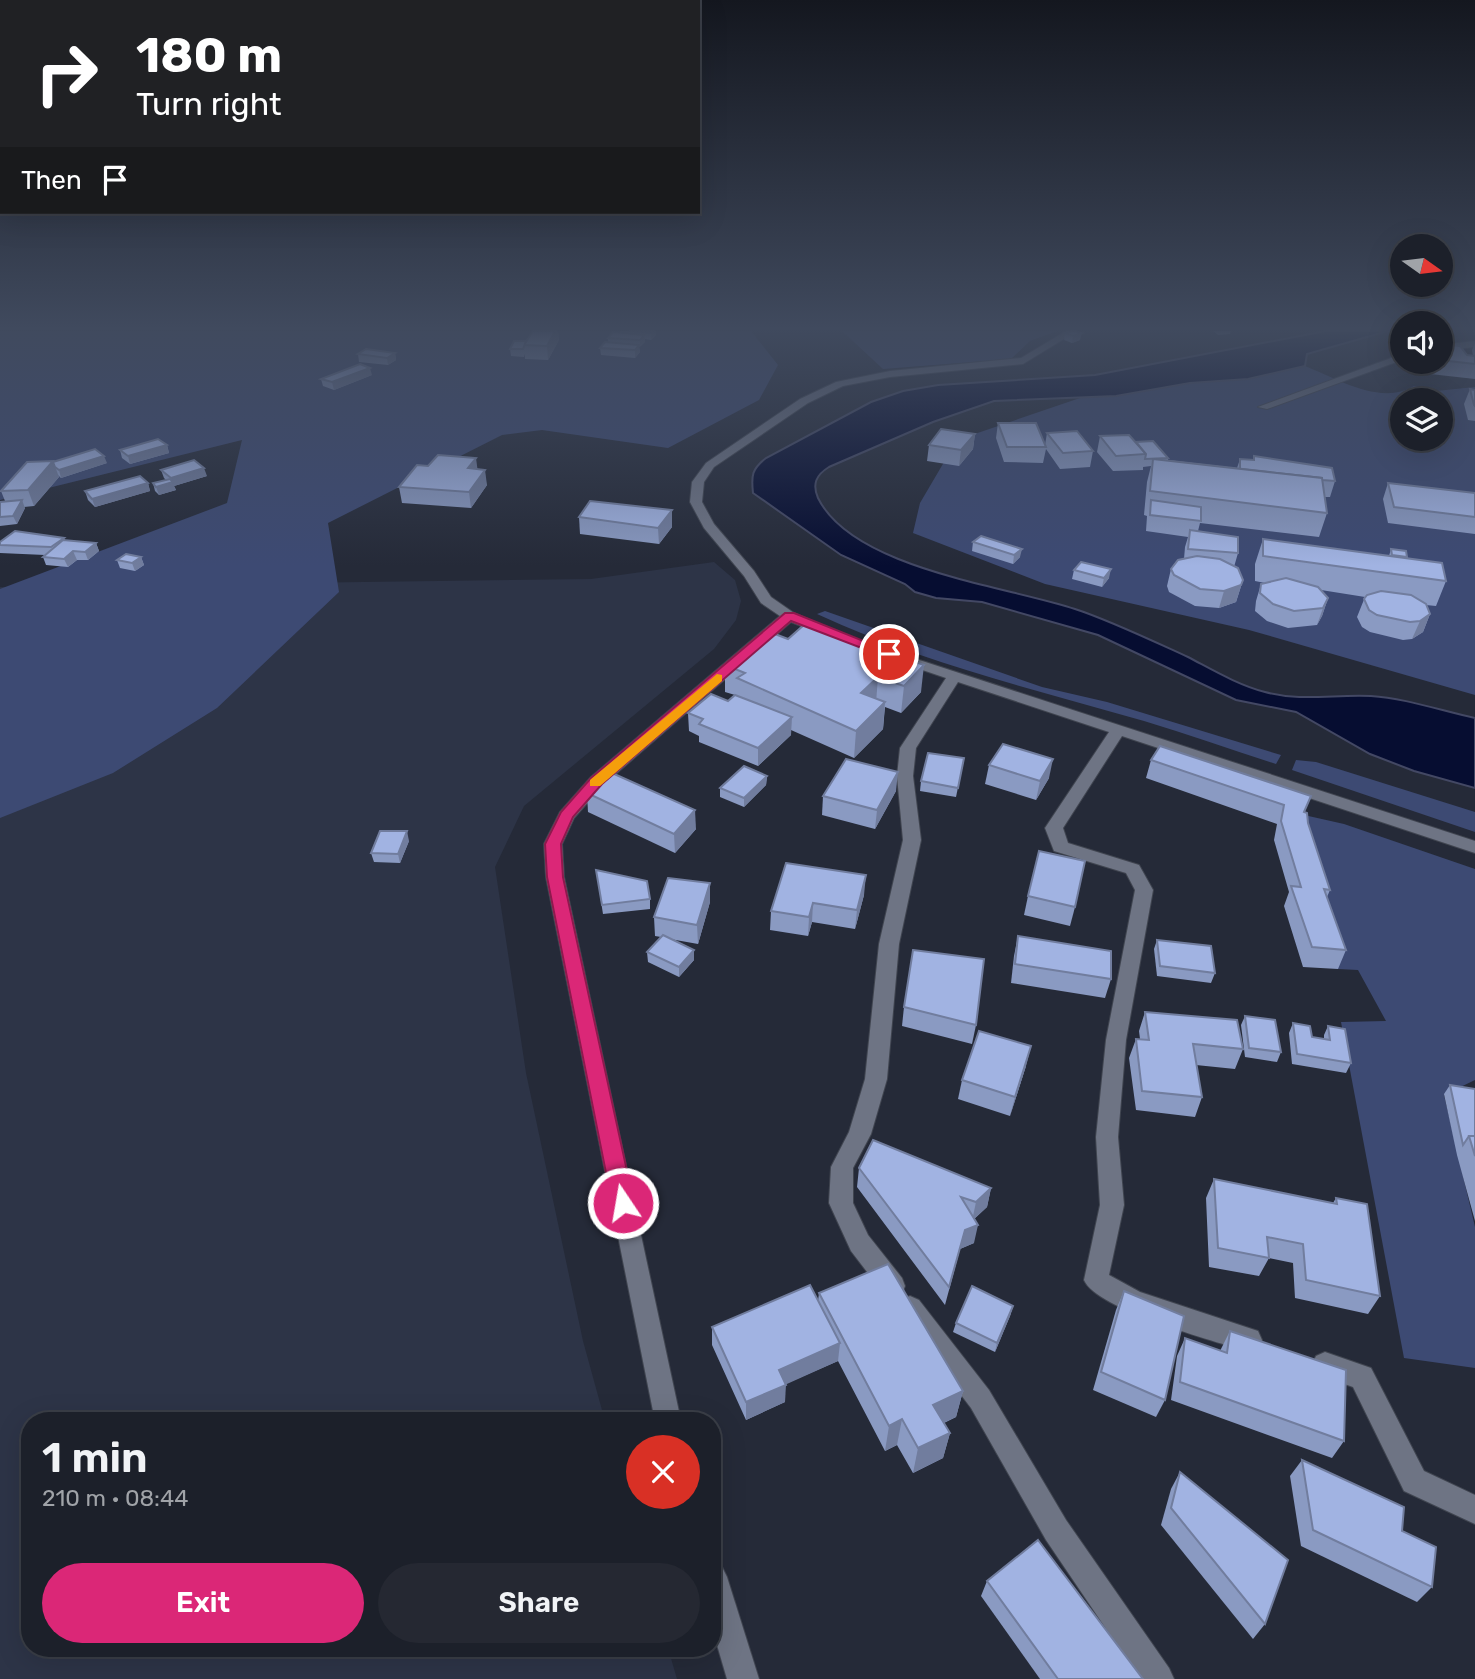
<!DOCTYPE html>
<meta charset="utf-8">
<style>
:root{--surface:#1c202a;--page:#252832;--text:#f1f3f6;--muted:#a0a3a8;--line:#3a3e47;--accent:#db2777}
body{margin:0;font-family:Rubik,sans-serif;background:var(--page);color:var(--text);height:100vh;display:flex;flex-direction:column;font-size:26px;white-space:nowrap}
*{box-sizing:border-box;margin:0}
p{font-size:23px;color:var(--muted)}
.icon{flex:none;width:38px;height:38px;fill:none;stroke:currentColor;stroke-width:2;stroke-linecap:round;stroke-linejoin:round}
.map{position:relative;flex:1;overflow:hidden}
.details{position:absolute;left:21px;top:1412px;width:700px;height:245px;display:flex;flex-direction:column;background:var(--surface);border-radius:28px;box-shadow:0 7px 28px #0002,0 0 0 2px var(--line)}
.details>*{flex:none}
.banner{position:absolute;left:0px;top:0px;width:700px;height:214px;box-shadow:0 7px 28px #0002,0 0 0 2px var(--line);background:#202124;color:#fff;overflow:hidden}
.needle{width:46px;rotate:104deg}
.buttons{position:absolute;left:1390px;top:234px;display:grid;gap:14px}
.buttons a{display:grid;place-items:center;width:63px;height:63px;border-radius:50%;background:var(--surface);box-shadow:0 7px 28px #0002,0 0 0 2px var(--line);font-size:35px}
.pin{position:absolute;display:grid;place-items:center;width:60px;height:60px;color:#fff;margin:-30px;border:4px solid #fff;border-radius:50%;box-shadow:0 2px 7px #0007}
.me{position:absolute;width:77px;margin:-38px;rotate:348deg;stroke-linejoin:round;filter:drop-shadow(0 0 5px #0008)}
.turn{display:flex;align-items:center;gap:24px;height:147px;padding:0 21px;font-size:32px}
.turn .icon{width:91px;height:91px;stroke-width:2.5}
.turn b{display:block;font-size:49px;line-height:60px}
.then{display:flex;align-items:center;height:66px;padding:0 21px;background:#0003;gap:14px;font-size:26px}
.round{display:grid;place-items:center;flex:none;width:74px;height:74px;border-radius:37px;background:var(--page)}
.headline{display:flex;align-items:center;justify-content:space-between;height:119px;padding:0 21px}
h1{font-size:42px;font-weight:600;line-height:52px}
.primary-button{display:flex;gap:14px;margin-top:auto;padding:14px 21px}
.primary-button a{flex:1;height:80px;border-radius:42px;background:var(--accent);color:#fff;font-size:28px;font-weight:600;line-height:80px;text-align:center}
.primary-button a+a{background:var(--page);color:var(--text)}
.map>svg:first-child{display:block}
.built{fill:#2d3447}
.green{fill:#3d4a73;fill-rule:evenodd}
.water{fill:#060d31;stroke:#434864;stroke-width:2}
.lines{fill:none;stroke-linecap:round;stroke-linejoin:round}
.minor-casing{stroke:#404550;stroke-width:2}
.minor{fill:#6e7484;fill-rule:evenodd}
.wall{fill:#8a9ac2}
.shaded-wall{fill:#717d9e}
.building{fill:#a1b3e2;stroke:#717d9e;stroke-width:2}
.route{fill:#db2777;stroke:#8e194d;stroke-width:2}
.slow{fill:#f59e0b}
</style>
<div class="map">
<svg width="1475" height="1679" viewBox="0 0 1475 1679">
<rect width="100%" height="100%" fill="#252a38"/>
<polygon class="built" points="714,562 735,580 741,601 736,620 714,649 524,806 495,867 526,1073 583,1341 605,1421 30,1421 30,1648 668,1648 677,1679 0,1679 0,587 591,579"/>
<g class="green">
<polygon points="0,331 751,331 778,365 759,400 668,448 542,430 502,435 328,523 339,592 217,708 113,773 0,818 0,589 227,503 242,440 0,500"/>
<polygon points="842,331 1057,331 1030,341 1011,359 883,369"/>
<path d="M 1305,366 C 1338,379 1380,406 1414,386 L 1436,391 L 1475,387 L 1475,695 L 1249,630 L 1045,584 L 913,533 L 920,503 L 957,440 L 1080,398 L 1116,396 L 1190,383 L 1249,379 ZM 1402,401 L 1440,401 L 1440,439 L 1402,439 Z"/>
<path d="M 825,611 L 1042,687 L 1107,702 L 1281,755 L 1276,764 C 1232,750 1188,734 1144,721 C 1033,689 923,663 817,614 Z"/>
<polygon points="1296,760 1316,762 1475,812 1475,832 1292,770"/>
<polygon points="1304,815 1344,824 1475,869 1475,1080 1444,1095 1475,1227 1475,1368 1404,1358 1341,1022 1386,1021 1358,970 1338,969 1316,908"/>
</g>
<path class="water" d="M 1326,331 L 1388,331 L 1307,354 L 1305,366 L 1248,379 L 1190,383 L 1116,396 L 994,401 L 933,422 L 829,467 C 816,475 812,484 818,498 C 853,569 1006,586 1075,609 C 1109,620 1155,642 1188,657 C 1213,670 1238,685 1265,692 C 1301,702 1335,694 1371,696 C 1405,698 1442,711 1475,718 L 1475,788 L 1414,771 L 1370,754 L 1296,712 L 1236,700 L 1098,635 L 982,602 L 936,598 L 915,592 L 905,584 L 841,555 L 753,493 C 751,475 752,469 766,458 L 871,402 L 903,391 L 938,385 L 1095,375 Z"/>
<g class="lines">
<defs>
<g id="minor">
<polygon points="1066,331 1077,331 1023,364 890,377 843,386 808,403 714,467 704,482 702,502 714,524 754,571 771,597 794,613 851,638 844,642 839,641 791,622 603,785 574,818 562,844 564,877 681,1421 655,1421 546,877 544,844 560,812 591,777 780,616 761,603 744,576 704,528 690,502 692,482 706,463 800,399 836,382 890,371 1021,358"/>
<polygon points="1475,341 1475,347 1440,351 1440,345"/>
<polygon points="1402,354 1402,360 1267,409 1258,407"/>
<path d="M 904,655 L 1475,841 L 1475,853 L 1122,736 L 1063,828 L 1068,843 L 1139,865 L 1153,890 L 1126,1040 L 1118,1137 L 1124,1205 L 1109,1275 L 1140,1292 L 1258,1331 L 1262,1340 L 1258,1349 L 1249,1352 C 1215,1341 1097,1310 1084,1280 L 1100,1205 L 1096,1137 L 1106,1040 L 1135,890 L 1126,873 L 1054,851 L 1045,828 L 1109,732 L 958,682 L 916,748 L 913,776 L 921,840 L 899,944 L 887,1079 L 871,1134 L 853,1168 L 853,1203 L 868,1235 L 902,1278 L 905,1286 L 902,1294 L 893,1297 L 884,1294 L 851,1251 L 829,1203 L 831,1167 L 849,1132 L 865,1079 L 879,944 L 903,840 L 897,776 L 900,748 L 946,678 L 899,662 L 899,656 Z"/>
<polygon points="910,1296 919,1300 989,1390 1066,1520 1169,1668 1174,1679 1140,1679 1046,1540 971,1408 901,1316 897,1308 901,1300"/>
<polygon points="1325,1352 1371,1368 1424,1471 1475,1495 1475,1524 1404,1491 1353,1387 1316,1374 1312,1365 1316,1356"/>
<polygon points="712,1562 722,1567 727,1577 759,1679 727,1679 712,1628"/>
</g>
</defs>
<use href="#minor" class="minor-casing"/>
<use href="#minor" class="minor"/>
</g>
<g class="wall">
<polygon points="533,331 558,331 559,340 548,360 525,359 525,354 524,357 511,356 510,349 526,341"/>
<polygon points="620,331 656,331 656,335 651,340 645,339 645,342 639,347 640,352 635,358 601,355 600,348 608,342 608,338 621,333"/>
<polygon points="1072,331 1080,340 1072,343 1064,340 1065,333"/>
<polygon points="1213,331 1231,331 1230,334 1218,335"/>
<polygon points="1475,343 1475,379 1430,374 1425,367 1425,362 1440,362 1440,344 1467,355 1473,356 1472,350"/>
<polygon points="395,353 396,360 388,365 359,362 358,354"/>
<polygon points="372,375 334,390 323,386 321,379"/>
<polygon points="1470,389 1475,390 1475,421 1468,420 1464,404"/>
<polygon points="998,423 1045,445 1047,433 1093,451 1090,467 1060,469 1046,449 1043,463 1004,462 996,438"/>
<polygon points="975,434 973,449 959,466 927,461 929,445"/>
<polygon points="1100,436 1136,442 1168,458 1168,460 1237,468 1240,459 1253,460 1254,456 1335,481 1330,497 1325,497 1327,513 1319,537 1200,523 1198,531 1238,553 1234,567 1243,580 1236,602 1219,608 1195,606 1169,592 1167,586 1171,569 1184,559 1185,547 1188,537 1146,531 1147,516 1144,515 1147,482 1151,466 1143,467 1143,470 1113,471 1097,452"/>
<polygon points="167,445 169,453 130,464 122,458 120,450"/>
<polygon points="53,462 107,463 61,478 58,475 59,477 34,506 24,507 25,508 17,524 0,526 0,502 5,501 1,491"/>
<polygon points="478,469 487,485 471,508 402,503 399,487"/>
<polygon points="161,470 207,476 174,486 176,490 159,495 155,491 153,483 166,480 164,478"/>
<polygon points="148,483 150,491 95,507 88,500 85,491"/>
<polygon points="1388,483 1475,493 1475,534 1388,523 1383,499"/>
<polygon points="579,517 672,527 659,544 580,534"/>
<polygon points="64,538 65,540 96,543 99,551 88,560 77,560 68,567 46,565 43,557 45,555 0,553 0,542"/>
<polygon points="1263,539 1389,556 1391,549 1446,581 1436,606 1426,605 1430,614 1423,632 1412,639 1403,640 1370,632 1362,627 1357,617 1365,597 1321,590 1328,598 1322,616 1317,625 1288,628 1267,621 1255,611 1256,601 1261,584 1265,583 1255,581 1255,564"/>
<polygon points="973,542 1020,557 1013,564 972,551"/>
<polygon points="141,557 144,565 135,571 120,568 117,560"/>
<polygon points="1074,570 1109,578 1102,587 1072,579"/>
<polygon points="767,631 921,692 901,713 885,707 883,729 854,758 791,730 791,735 758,766 699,742 699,736 689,731 688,713 728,701 735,695 725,692 725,665"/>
<polygon points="1151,760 1305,812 1308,823 1330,890 1327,897 1346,950 1338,969 1303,967 1284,906 1289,892 1274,840 1277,824 1146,778"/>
<polygon points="989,765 1049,778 1036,800 985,784"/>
<polygon points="962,768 956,797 920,791 921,781"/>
<polygon points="767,776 766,785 744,807 720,797 720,788"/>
<polygon points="896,791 875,829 822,815 823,796"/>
<polygon points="587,793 696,829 675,853 588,812"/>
<polygon points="409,841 400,863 374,862 371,853"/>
<polygon points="786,863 864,895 855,929 812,922 808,936 770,930 771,911"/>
<polygon points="596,870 650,899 650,909 603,914"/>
<polygon points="710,883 710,902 698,944 670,939 694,950 694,960 679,977 648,962 647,952 661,937 655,936 654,917"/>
<polygon points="1028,896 1075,907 1070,926 1024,915"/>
<polygon points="1018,936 1111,979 1105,998 1011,983 1014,956"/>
<polygon points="1157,940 1215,973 1211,983 1157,976 1154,949"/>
<polygon points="904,1007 976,1025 972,1044 902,1026"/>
<polygon points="1145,1012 1243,1049 1235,1069 1196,1065 1202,1097 1195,1117 1136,1110 1129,1058 1136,1039 1140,1039 1139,1031"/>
<polygon points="1245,1016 1281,1052 1277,1062 1245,1057 1241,1025"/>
<polygon points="1293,1023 1312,1037 1324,1039 1324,1035 1328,1026 1351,1063 1346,1073 1292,1064 1289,1033"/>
<polygon points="1026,1066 1010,1116 958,1099 962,1080"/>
<polygon points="1450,1085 1475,1089 1475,1221 1457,1155 1444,1094"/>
<polygon points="859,1168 991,1188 987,1207 974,1219 974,1243 960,1249 945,1305 857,1187"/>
<polygon points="1214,1179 1333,1203 1336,1198 1380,1296 1368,1314 1295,1298 1293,1263 1269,1258 1259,1276 1209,1267 1206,1198"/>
<polygon points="1124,1291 1165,1400 1156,1417 1093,1390 1116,1310"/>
<polygon points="819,1293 963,1391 956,1417 944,1423 950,1433 943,1458 913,1473 897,1445 885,1451 838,1361 785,1384 785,1402 746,1420 712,1345 712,1327 818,1301"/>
<polygon points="1013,1306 1010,1316 995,1352 953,1332 956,1323"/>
<polygon points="1230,1331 1344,1441 1332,1458 1171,1400 1177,1356 1185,1338 1220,1351"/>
<polygon points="1302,1460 1402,1531 1432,1587 1417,1602 1301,1546 1290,1476"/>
<polygon points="1180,1472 1265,1624 1253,1639 1161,1525 1171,1489"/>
<polygon points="987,1581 1143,1679 1040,1679 981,1596"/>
</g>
<g class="shaded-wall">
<polygon points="555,331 558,331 559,340 548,360 547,346"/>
<polygon points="653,331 656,331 656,335 651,340 651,333"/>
<polygon points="1082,333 1080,340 1072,343 1073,336"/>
<polygon points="644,335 645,342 640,347 640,340"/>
<polygon points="639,345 640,352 635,358 635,350"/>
<polygon points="395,353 396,360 388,365 387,358"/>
<polygon points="370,368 372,375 334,390 332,382"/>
<polygon points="975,434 973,449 959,466 961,450"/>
<polygon points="167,445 169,453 130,464 128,456"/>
<polygon points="104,456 107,463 61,478 59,470"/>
<polygon points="476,458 478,473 468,468"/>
<polygon points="53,461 59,477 34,506 28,490"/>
<polygon points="204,468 207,476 174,486 176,490 159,495 156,487 172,483 171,478"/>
<polygon points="485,470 487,485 471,508 469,492"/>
<polygon points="148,483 150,491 95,507 92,499"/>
<polygon points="22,500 25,508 17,524 13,516"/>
<polygon points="672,510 672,527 659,544 658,528"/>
<polygon points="96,543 99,551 88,560 85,552"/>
<polygon points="1022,549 1020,557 1013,564 1014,555"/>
<polygon points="73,551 77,560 68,567 64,559"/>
<polygon points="141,557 144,565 135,571 132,563"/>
<polygon points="1111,569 1109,578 1102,587 1104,578"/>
<polygon points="1243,580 1236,602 1219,608 1224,591"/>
<polygon points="1328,598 1322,616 1317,625 1323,608"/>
<polygon points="1430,614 1423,632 1412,639 1420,621"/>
<polygon points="924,665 921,692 901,713 904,686"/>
<polygon points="878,677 876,703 861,693"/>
<polygon points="885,702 883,729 854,758 856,731"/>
<polygon points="792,717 791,735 758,766 758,748"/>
<polygon points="1053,759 1049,778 1036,800 1040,781"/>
<polygon points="898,772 896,791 875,829 877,810"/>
<polygon points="767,776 766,785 744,807 744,798"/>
<polygon points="695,810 696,829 675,853 674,834"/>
<polygon points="407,831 409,841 400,863 398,854"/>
<polygon points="866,875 864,895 855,929 857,910"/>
<polygon points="710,883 710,902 698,944 697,925"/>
<polygon points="813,903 812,922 808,936 809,917"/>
<polygon points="694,950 694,960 679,977 679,967"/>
<polygon points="1031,1046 1026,1066 1010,1116 1015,1097"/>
<polygon points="991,1188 987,1207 972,1221 976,1202"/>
<polygon points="978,1225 974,1243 960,1249 945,1305 965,1230"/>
<polygon points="1013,1306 1010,1316 995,1352 997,1343"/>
<polygon points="840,1343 838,1361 778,1388 779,1370"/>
<polygon points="786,1385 785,1402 746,1420 746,1402"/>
<polygon points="963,1391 956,1417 928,1430 933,1405"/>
<polygon points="902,1419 897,1445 885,1451 889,1426"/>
<polygon points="950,1433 943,1458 913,1473 918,1448"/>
</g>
<g class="building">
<polygon points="533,331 555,331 547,346 524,345"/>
<polygon points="629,331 653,331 651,333"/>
<polygon points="1072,331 1075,331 1082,333 1073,336 1065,333"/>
<polygon points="613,332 644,335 640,340 608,338"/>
<polygon points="514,341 526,341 523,349 510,349"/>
<polygon points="605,342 639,345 635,350 600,348"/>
<polygon points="1440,344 1460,346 1467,355 1475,356 1475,364 1440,360"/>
<polygon points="366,349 395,353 387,358 358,354"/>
<polygon points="360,364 370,368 332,382 321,379"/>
<polygon points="1470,389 1475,390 1475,406 1474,405"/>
<polygon points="998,423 1036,423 1046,447 1007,447"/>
<polygon points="941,429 975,434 961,450 929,445"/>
<polygon points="1077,431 1093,451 1063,453 1047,433"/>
<polygon points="1129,435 1146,454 1116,456 1100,436"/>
<polygon points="158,439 167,445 128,456 120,450"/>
<polygon points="1153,441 1168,458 1145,459 1146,454 1136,442"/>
<polygon points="95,449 104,456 59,470 55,467 53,462"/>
<polygon points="438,455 476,458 468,468 485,470 469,492 399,487 417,465 428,466"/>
<polygon points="1254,456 1332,468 1335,481 1322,480 1322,478 1240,469 1240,459 1254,460"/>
<polygon points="1153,459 1322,478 1327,513 1150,491"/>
<polygon points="194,460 204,468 171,478 161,470"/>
<polygon points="53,461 28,490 1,491 27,462"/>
<polygon points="140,476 148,483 92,499 85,491"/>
<polygon points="170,479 173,482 156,487 153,483"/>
<polygon points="1388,483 1475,493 1475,517 1394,507"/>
<polygon points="22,500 13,516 0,517 0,502"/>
<polygon points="1151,500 1201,507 1201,521 1150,515"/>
<polygon points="590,501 672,510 658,528 579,517"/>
<polygon points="1190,530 1238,537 1238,553 1188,549"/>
<polygon points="15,531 64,538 51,547 0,545 0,542"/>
<polygon points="981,536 1022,549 1014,555 973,542"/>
<polygon points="1263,539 1442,563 1446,581 1263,556"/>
<polygon points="63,540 96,543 85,552 73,551 64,559 43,557"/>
<polygon points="1391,549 1406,551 1407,557 1392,555"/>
<polygon points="126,554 141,557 132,563 117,560"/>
<polygon points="1197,556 1220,559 1238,568 1243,580 1241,585 1224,591 1200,589 1174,575 1171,569 1178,560"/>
<polygon points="1081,562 1111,569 1104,578 1074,570"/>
<polygon points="1286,578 1318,587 1328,598 1323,608 1294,611 1273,604 1260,593 1261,584"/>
<polygon points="1381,591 1411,595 1426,604 1430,614 1420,621 1410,622 1377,615 1369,610 1364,599 1367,595"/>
<polygon points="805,624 924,665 904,686 878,677 861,693 885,702 856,731 737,678 745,673 725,665 767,631 788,639"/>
<polygon points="711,694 728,701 735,695 792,717 758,748 699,724 703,719 688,713"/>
<polygon points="1003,744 1053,759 1040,781 989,765"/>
<polygon points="1160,746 1311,796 1304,812 1307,813 1308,823 1330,890 1324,889 1346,950 1312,947 1291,886 1301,887 1281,821 1284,805 1151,760"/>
<polygon points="928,753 964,758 958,788 921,781"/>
<polygon points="846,759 898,772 877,810 823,796"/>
<polygon points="744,766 767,776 744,798 720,788"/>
<polygon points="612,773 695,810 674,834 587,793"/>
<polygon points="380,831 407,831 398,854 371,853"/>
<polygon points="1039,851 1085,861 1075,907 1028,896"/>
<polygon points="786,863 866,875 857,910 813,903 809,917 771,911"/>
<polygon points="596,870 647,881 650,899 602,905"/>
<polygon points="668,878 710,883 697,925 654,917"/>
<polygon points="663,935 694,950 679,967 647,952"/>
<polygon points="1018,936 1111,951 1111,979 1015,964"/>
<polygon points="1157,940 1211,946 1215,973 1160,966"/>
<polygon points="913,950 984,959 976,1025 904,1007"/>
<polygon points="1145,1012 1237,1020 1243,1049 1193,1044 1202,1097 1142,1091 1136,1039 1149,1040"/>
<polygon points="1245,1016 1275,1020 1281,1052 1249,1048"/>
<polygon points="1293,1023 1310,1026 1312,1037 1330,1040 1328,1026 1345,1029 1351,1063 1297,1054"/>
<polygon points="979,1031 1031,1046 1015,1097 962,1080"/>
<polygon points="1450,1085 1475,1089 1475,1136 1469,1136 1463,1145"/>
<polygon points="1469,1136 1475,1136 1475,1156"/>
<polygon points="873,1140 991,1188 976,1202 961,1197 978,1225 965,1230 949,1287 859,1168"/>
<polygon points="1214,1179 1337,1204 1336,1198 1367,1204 1380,1296 1306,1280 1303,1244 1267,1237 1269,1258 1218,1248"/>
<polygon points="888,1264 963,1391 933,1405 950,1433 918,1448 902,1419 889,1426 819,1293"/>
<polygon points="810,1285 840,1343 779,1370 786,1385 746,1402 712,1327"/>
<polygon points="972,1286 1013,1306 997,1343 956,1323"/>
<polygon points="1124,1291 1184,1316 1165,1400 1101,1372"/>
<polygon points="1230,1331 1346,1370 1344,1441 1180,1382 1185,1338 1227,1353"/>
<polygon points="1302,1460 1404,1507 1402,1531 1436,1547 1432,1587 1313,1530"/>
<polygon points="1180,1472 1288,1560 1265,1624 1171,1508"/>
<polygon points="1038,1540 1143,1679 1058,1679 987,1581"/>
</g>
<linearGradient id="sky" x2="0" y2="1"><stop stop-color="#14171f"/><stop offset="0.58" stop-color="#404a5e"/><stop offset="1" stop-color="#404a5e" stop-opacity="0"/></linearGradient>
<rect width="1475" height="566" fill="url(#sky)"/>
<polygon class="route" points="785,613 794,613 896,654 885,657 791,621 602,784 573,817 561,844 563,877 634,1203 631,1210 623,1213 615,1210 612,1203 547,877 545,844 561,812 591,778"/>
<polygon class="slow" points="717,674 722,675 722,681 600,786 590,786 590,780"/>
</svg>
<div class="buttons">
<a><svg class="needle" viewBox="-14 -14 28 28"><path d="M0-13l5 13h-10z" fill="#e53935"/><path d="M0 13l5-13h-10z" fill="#a0a3a8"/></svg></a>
<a><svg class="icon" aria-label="sound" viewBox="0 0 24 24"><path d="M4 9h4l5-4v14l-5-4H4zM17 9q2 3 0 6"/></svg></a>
<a><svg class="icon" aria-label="layers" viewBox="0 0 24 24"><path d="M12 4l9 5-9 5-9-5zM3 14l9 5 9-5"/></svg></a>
</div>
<div class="pin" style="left:889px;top:654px;background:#d93025"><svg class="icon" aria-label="arrive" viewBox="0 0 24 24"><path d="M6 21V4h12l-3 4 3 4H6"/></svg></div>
<svg class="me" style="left:623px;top:1203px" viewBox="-20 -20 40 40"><circle r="17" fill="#db2777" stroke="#fff" stroke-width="3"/><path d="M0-11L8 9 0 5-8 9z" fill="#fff"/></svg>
<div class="banner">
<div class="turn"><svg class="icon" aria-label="right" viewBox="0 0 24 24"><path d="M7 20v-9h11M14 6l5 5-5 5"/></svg><div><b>180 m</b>Turn right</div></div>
<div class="then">Then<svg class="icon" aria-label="arrive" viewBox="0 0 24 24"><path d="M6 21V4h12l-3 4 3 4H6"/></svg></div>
</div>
<section class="details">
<div class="headline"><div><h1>1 min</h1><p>210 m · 08:44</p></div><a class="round" style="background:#d93025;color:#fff"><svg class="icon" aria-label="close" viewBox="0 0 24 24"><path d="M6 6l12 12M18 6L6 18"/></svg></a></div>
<div class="primary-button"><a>Exit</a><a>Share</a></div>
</section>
</div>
